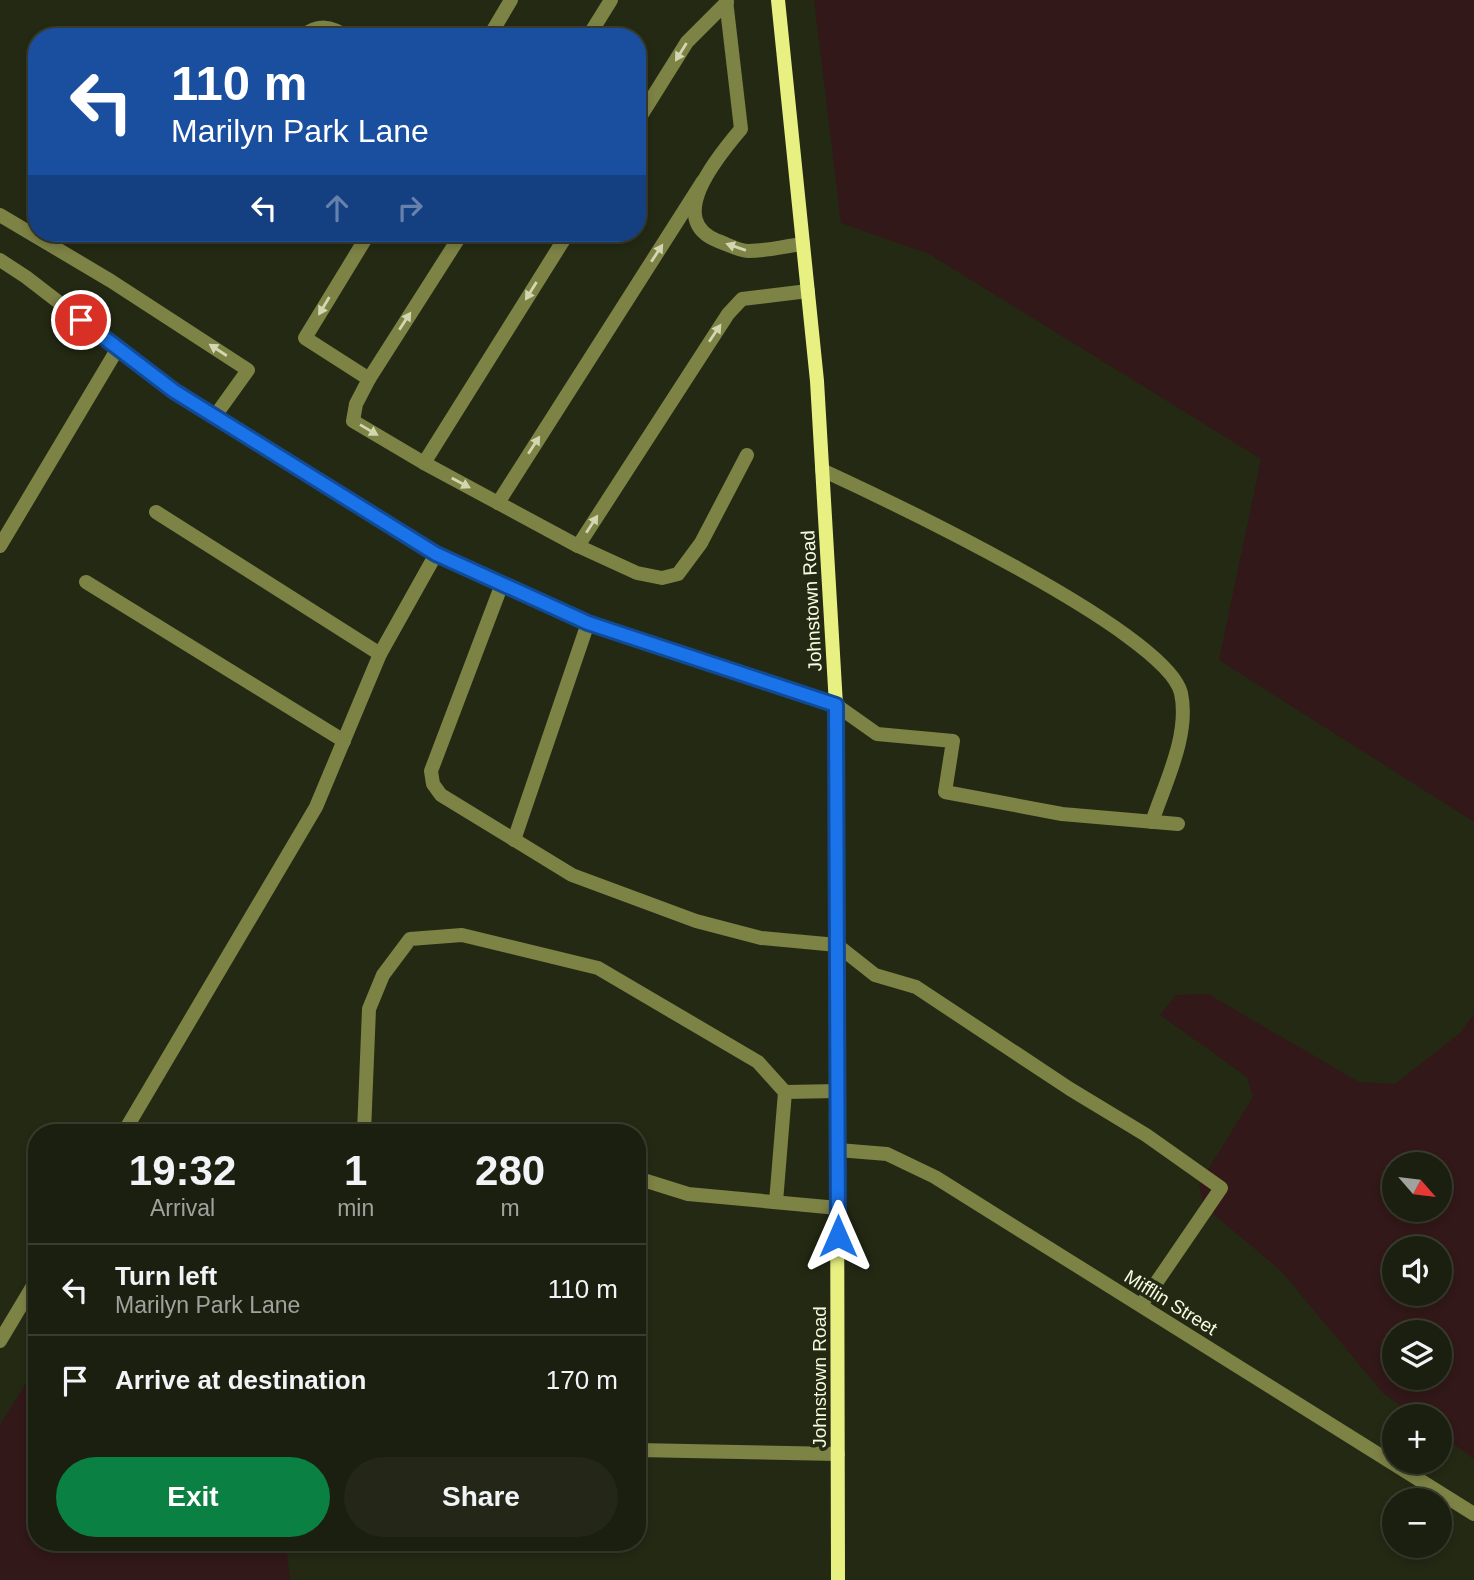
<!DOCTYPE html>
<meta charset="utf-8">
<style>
:root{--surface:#1b1f0f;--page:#242718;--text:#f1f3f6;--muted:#a0a29e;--line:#393d2f;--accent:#0b8043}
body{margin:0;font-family:Helvetica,sans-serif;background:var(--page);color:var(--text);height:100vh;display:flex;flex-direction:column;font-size:26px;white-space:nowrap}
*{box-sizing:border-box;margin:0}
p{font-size:23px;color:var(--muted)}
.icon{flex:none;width:38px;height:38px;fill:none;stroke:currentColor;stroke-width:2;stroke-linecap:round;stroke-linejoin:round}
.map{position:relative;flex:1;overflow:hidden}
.side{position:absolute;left:28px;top:1124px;width:618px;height:427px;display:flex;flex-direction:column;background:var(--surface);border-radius:28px;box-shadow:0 4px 10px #0003,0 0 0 2px var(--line)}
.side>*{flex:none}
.top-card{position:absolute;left:28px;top:28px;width:618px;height:214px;border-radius:28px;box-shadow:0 4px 10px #0003,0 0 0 2px var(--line);background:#1a4fa0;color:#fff;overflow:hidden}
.needle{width:46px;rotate:118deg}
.buttons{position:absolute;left:1382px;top:1152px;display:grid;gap:14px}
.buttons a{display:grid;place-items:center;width:70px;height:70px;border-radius:50%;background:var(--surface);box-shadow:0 4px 10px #0003,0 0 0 2px var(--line);font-size:35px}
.pin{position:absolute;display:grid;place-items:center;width:60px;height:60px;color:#fff;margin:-30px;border:4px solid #fff;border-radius:50%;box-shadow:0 2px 7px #0007}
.me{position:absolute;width:77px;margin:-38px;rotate:0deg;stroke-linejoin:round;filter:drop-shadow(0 0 5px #0008)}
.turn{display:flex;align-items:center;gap:24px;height:147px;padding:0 28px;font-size:32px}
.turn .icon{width:91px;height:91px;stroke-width:2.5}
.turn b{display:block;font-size:49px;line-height:60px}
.lanes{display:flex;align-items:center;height:66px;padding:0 28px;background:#0003;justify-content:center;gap:35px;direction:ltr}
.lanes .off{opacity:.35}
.eta{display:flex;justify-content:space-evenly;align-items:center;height:119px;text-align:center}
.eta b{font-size:42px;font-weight:800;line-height:49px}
.cta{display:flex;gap:14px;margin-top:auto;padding:14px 28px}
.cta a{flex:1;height:80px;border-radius:42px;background:var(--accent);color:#fff;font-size:28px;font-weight:800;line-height:80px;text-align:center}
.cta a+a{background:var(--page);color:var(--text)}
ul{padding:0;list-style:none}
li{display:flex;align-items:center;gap:21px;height:91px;padding:0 28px;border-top:2px solid var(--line)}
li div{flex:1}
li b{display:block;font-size:26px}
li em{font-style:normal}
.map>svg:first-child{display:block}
.green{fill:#321818;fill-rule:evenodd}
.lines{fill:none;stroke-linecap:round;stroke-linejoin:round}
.service{stroke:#7d8245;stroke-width:14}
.minor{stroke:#7d8245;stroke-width:14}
.secondary{stroke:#e8f082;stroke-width:14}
.oneway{fill:#d2d7b1}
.route-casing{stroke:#114b97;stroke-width:18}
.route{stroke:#1a73e8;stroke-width:12}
.labels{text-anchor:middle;stroke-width:7;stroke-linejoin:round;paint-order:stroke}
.street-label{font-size:19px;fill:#f7fbdf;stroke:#242914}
</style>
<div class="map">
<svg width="1474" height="1580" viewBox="0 0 1474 1580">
<rect width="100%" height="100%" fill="#242914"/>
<g class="green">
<polygon points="814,0 1474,0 1474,822 1219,660 1261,459 929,254 841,223"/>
<path d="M 1208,994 L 1359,1082 L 1395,1084 L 1460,1033 L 1474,1014 L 1474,1459 L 1440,1434 L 1440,1416 L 1415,1416 L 1383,1393 L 1281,1271 L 1203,1205 L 1199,1184 L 1253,1097 L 1247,1077 L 1160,1015 L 1176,995 ZM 1395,1164 L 1440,1164 L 1440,1209 L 1395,1209 ZM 1395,1248 L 1440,1248 L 1440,1293 L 1395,1293 ZM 1395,1332 L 1440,1332 L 1440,1377 L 1395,1377 Z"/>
<polygon points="37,1365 37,1542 286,1542 290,1580 0,1580 0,1425"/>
</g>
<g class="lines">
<g class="service">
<path d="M 726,0 L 741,129 C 720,154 663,220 718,241 C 727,244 739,251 749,251 C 767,251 785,246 803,244"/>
<path d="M 301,37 C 318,23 331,26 348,37"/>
<polyline points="489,37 511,0"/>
<polyline points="588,37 611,0"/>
<polyline points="637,122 687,42 727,2"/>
<polyline points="0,215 111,281 248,370 215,416"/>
<polyline points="462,233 369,379 356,404 353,421 424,463 578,546 728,314 742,299 808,291"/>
<polyline points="369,379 305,338 369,233"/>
<polyline points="424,463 568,233"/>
<path d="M 822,470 C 885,499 1167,632 1181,693 C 1190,735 1165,783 1152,822"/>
<polyline points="498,503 703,181"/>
<polyline points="156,512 380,654"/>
<polyline points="0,546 118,348"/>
<polyline points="578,546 637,573 662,578 678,574 701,543 747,455"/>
<polyline points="86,582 344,741"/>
<polyline points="502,584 431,771 433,784 441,795 572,875 696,921 761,938 837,945 875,975 916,987 1070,1089 1146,1135 1221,1188 1141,1305"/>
<polyline points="836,705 877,734 953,741 945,792 1062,814 1178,824"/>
<polyline points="514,840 588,623"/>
<polyline points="785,1092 838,1091"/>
<polyline points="124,1132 316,807 380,654 436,554"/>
<polyline points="364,1132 369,1009 383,975 410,939 462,935 598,968 758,1062 785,1092 776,1202"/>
<polyline points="637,1178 688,1194 838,1208"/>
<polyline points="0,1341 37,1279"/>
<polyline points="637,1450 838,1454"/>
</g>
<g class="minor">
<polyline points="0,260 26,277 174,391 436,554 588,623 836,705"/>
<polyline points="838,1150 887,1154 935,1177 1474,1514"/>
</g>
<polyline class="secondary" points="778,0 817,381 836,705 838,1580"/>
</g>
<defs><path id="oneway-solid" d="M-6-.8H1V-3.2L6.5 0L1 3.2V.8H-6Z" transform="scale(1.75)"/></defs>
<g class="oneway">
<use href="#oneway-solid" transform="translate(681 52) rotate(122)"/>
<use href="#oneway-solid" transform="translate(736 247) rotate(-161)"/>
<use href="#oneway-solid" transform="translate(657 253) rotate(-57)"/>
<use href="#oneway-solid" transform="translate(531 291) rotate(122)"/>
<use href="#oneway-solid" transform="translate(324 306) rotate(121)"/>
<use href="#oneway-solid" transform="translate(405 321) rotate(-57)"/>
<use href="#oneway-solid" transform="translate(715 333) rotate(-56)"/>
<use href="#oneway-solid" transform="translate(218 350) rotate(-147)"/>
<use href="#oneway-solid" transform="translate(369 430) rotate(31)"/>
<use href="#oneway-solid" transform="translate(534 445) rotate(-57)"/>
<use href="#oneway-solid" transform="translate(461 483) rotate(28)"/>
<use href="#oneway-solid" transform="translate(592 524) rotate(-57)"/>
</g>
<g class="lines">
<defs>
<polyline id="route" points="81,320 174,391 436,554 588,623 836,705 838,1236"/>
</defs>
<use href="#route" class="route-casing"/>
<use href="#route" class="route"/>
</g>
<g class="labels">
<g class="street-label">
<text transform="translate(811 601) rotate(-93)" y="7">Johnstown Road</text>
<text transform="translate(1171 1302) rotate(32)" y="7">Mifflin Street</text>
<text transform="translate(819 1377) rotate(-90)" y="7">Johnstown Road</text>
</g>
</g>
</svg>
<div class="buttons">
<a><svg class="needle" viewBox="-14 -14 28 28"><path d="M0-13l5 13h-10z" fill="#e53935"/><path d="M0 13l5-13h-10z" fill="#a0a29e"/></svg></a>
<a><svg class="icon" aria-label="sound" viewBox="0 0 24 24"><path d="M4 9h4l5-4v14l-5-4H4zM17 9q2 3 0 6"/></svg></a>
<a><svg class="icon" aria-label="layers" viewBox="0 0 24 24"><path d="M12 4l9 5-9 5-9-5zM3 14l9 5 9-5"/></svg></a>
<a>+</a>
<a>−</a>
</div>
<div class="pin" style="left:81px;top:320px;background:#d93025"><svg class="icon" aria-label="arrive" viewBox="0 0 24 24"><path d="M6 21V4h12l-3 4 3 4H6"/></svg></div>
<svg class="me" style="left:838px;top:1236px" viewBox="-20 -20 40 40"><path d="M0-17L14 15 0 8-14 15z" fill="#1a73e8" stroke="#fff" stroke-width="4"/></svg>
<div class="top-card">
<div class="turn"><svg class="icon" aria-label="left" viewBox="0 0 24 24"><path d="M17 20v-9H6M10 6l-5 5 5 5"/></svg><div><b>110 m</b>Marilyn Park Lane</div></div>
<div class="lanes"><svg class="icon" aria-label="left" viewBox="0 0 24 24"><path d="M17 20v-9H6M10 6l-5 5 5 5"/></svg><svg class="icon off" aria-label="ahead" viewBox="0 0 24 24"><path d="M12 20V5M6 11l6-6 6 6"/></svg><svg class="icon off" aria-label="right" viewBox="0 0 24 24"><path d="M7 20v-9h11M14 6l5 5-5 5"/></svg></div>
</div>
<section class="side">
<div class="eta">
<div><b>19:32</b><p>Arrival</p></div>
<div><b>1</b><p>min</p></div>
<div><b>280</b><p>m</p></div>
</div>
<ul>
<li><svg class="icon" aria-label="left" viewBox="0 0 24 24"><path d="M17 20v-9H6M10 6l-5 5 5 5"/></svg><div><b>Turn left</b><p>Marilyn Park Lane</p></div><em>110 m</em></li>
<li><svg class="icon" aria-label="arrive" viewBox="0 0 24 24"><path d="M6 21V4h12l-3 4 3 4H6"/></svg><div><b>Arrive at destination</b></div><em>170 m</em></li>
</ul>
<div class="cta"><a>Exit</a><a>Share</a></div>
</section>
</div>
